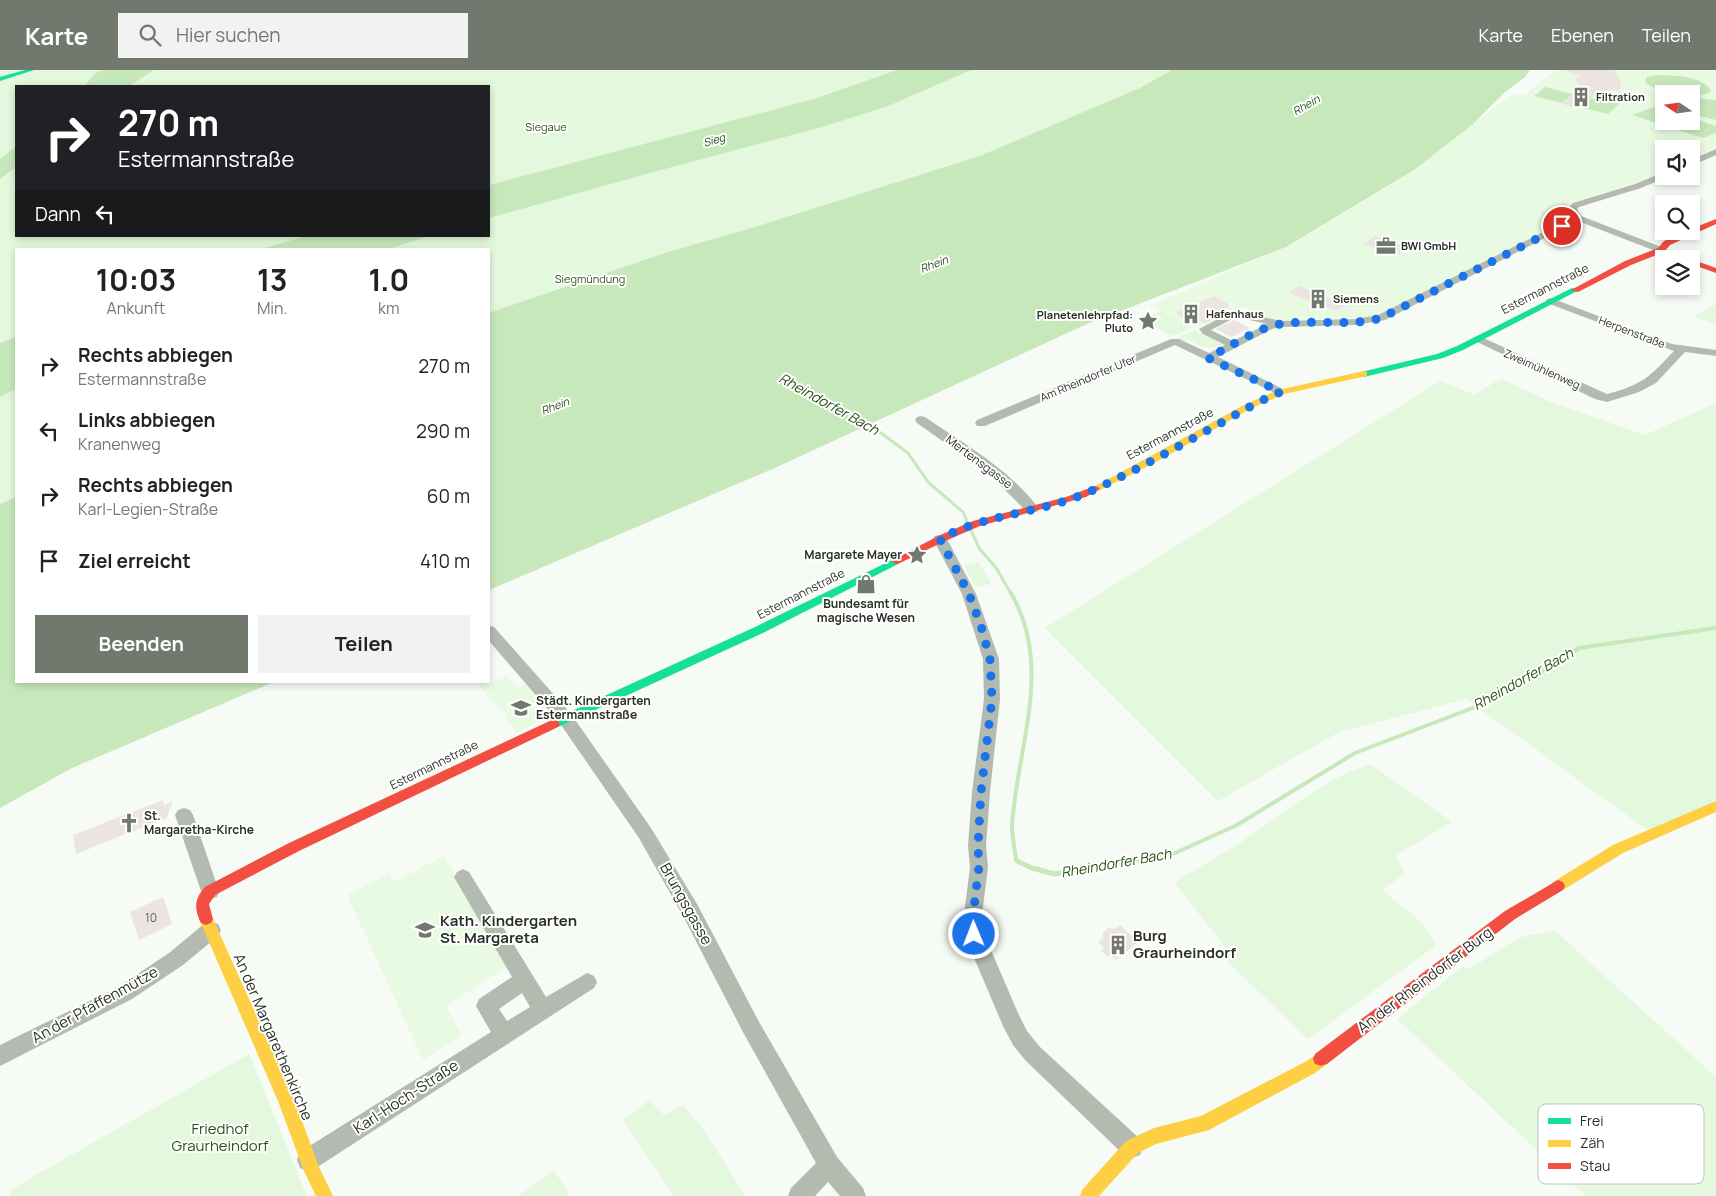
<!DOCTYPE html>
<html lang="de">
<meta charset="utf-8">
<style>
:root{--surface:#fff;--page:#f2f2f2;--text:#222;--muted:#767676;--accent:#71786e}
body{margin:0;font-family:Manrope,sans-serif;background:var(--page);color:var(--text);height:100vh;display:flex;flex-direction:column;font-size:19px;white-space:nowrap}
*{box-sizing:border-box;margin:0}
p{font-size:16px;color:var(--muted)}
.icon{flex:none;width:28px;height:28px;fill:none;stroke:currentColor;stroke-width:2;stroke-linecap:round;stroke-linejoin:round}
.map{position:relative;flex:1;overflow:hidden}
.panel{position:absolute;left:15px;top:178px;width:475px;height:435px;display:flex;flex-direction:column;background:var(--surface);border-radius:0px;box-shadow:0 2px 8px #0003}
.panel>*{flex:none}
.top-card{position:absolute;left:15px;top:15px;width:475px;height:152px;border-radius:0px;box-shadow:0 2px 8px #0003;background:#202124;color:#fff;overflow:hidden}
.needle{width:32px;rotate:283deg}
.fabs{position:absolute;left:1655px;top:15px;display:grid;gap:10px}
.fabs a{display:grid;place-items:center;width:45px;height:45px;border-radius:0px;background:var(--surface);box-shadow:0 2px 8px #0003;font-size:25px}
.pin{position:absolute;display:grid;place-items:center;width:42px;height:42px;color:#fff;margin:-21px;border:2px solid #fff;border-radius:50%;box-shadow:0 1px 5px #0007}
.me{position:absolute;width:55px;margin:-28px;rotate:359deg;stroke-linejoin:round;filter:drop-shadow(0 0 4px #0008)}
.turn{display:flex;align-items:center;gap:18px;height:105px;padding:0 20px;font-size:22px}
.turn .icon{width:65px;height:65px;stroke-width:2.5}
.turn b{display:block;font-size:35px;line-height:42px}
.then{display:flex;align-items:center;height:48px;padding:0 20px;background:#0003;gap:10px;font-size:19px}
.eta{display:flex;justify-content:space-evenly;align-items:center;height:85px;text-align:center}
.eta b{font-size:30px;font-weight:700;line-height:35px}
.button{display:flex;gap:10px;margin-top:auto;padding:10px 20px}
.button a{flex:1;height:58px;border-radius:0px;background:var(--accent);color:#fff;font-size:20px;font-weight:700;line-height:58px;text-align:center}
.button a+a{background:var(--page);color:var(--text)}
ul{padding:0;list-style:none}
li{display:flex;align-items:center;gap:15px;height:65px;padding:0 20px}
li div{flex:1}
li b{display:block;font-size:19px}
li em{font-style:normal}
header{display:flex;align-items:center;gap:30px;box-sizing:border-box;height:70px;padding:0 25px;background:var(--accent);color:#fff}
header strong{font-size:24px}
nav{display:flex;gap:28px;margin-inline-start:auto;font-size:18px}
.search{width:350px;height:45px;background:var(--page);display:flex;align-items:center;gap:12px;box-sizing:border-box;padding:0 18px;border-radius:0px;color:var(--muted);font-size:19px}
.map>svg:first-child{display:block}
.built{fill:#e9fae3;fill-rule:evenodd}
.green{fill:#e3f8dc}
.water{fill:#c7e8bb}
.lines{fill:none;stroke-linecap:round;stroke-linejoin:round}
.stream-far2{stroke:#c7e8bb;stroke-width:3}
.stream-far1{stroke:#c7e8bb;stroke-width:4}
.stream{stroke:#c7e8bb;stroke-width:5}
.building{fill:#ebe4e3}
.street{fill:#b3bab0;fill-rule:evenodd}
.fast{fill:#16e098;fill-rule:evenodd}
.slow{fill:#ffcf43;fill-rule:evenodd}
.jam{fill:#f24e42;fill-rule:evenodd}
.route{stroke:#1a73e8;stroke-width:9;stroke-dasharray:0 16.2}
.labels{text-anchor:middle;stroke-width:4;stroke-linejoin:round;paint-order:stroke}
.far-poi-label{font-size:11px;font-weight:bold;fill:#293126;stroke:#fff;text-anchor:start}
.far-water-label{font-size:11px;font-style:italic;fill:#254e12;stroke:#fff}
.far-park-label{font-size:11px;fill:#295216;stroke:#fff}
.far-street-label{font-size:11px;fill:#293126;stroke:#fff}
.street-label{font-size:12px;fill:#293126;stroke:#fff}
.poi-label{font-size:12px;font-weight:bold;fill:#293126;stroke:#fff;text-anchor:start}
.near-number-label{font-size:12px;fill:#5a5f56}
.water-label{font-size:14px;font-style:italic;fill:#254e12;stroke:#fff}
.near-street-label{font-size:15px;fill:#293126;stroke:#fff}
.near-poi-label{font-size:15px;font-weight:bold;fill:#293126;stroke:#fff;text-anchor:start}
.near-park-label{font-size:15px;fill:#295216;stroke:#fff}
.key{fill:#fff;stroke:#bfc1be;stroke-width:1}
.key-label{font-size:14px;fill:#293126}
</style>
<header>
<strong>Karte</strong>
<div class="search"><svg class="icon" aria-label="search" viewBox="0 0 24 24"><circle cx="10" cy="10" r="6"/><path d="M15 15l6 6"/></svg>Hier suchen</div>
<nav><a>Karte</a><a>Ebenen</a><a>Teilen</a></nav>
</header>
<div class="map">
<svg width="1716" height="1126" viewBox="0 0 1716 1126">
<rect width="100%" height="100%" fill="#f6fbf5"/>
<g class="built">
<path d="M 1555,0 L 1716,0 L 1716,78 L 1691,89 L 1691,79 L 1664,79 L 1664,101 L 1632,114 L 1568,134 L 1568,149 L 1378,245 L 1366,248 L 1276,251 L 1243,237 L 1195,258 L 1152,235 L 1286,177 L 1366,130 L 1414,100 L 1511,25 L 1525,25 ZM 1664,24 L 1691,24 L 1691,51 L 1664,51 Z"/>
<polygon points="507,606 517,618 526,614 549,647 516,663 505,647 506,646 478,615 485,611 489,614"/>
<polygon points="444,786 508,896 446,936 462,966 423,990 347,825 389,804 394,812"/>
</g>
<g class="green">
<polygon points="0,0 1349,0 489,352 489,179 327,179 371,166 489,166 489,16 16,16 16,166 362,166 319,179 16,179 16,289 0,296"/>
<polygon points="1716,234 1716,255 1694,246"/>
<polygon points="1162,241 1192,258 1173,266 1142,249"/>
<path d="M 1195,260 L 1222,274 C 1208,282 1201,276 1187,269 L 1182,272 L 1176,268 Z"/>
<polygon points="16,294 16,543 0,550 0,301"/>
<polygon points="1501,308 1550,332 1645,365 1716,333 1716,734 1653,764 1466,629 1339,662 1218,731 1045,558 1440,311 1475,325"/>
<polygon points="979,492 991,514 975,517 964,495"/>
<path d="M 1370,694 L 1452,752 L 1395,786 L 1405,803 L 1382,820 C 1398,835 1431,853 1435,876 L 1308,969 L 1219,884 L 1226,878 L 1175,814 L 1181,808 C 1201,796 1221,785 1240,773 C 1283,744 1320,711 1370,694 Z"/>
<polygon points="1554,860 1716,1007 1716,1126 1586,1126 1397,949 1463,896 1468,899 1473,897 1518,868"/>
<polygon points="249,984 307,1126 11,1126 10,1120"/>
<polygon points="649,1030 664,1045 683,1035 704,1060 745,1126 674,1126 623,1050"/>
<polygon points="554,1100 570,1126 518,1126"/>
</g>
<g class="water">
<polygon points="103,0 154,0 129,16 86,16 87,13 95,3"/>
<polygon points="897,0 971,0 888,36 822,57 657,101 489,148 489,115 814,29"/>
<polygon points="1172,0 1530,0 1525,7 1504,23 1472,55 1414,100 1286,177 1087,254 777,397 489,520 489,243 668,182 755,157 980,86 1140,18"/>
<path d="M 1658,5 C 1674,5 1701,6 1711,20 L 1710,22 C 1698,29 1656,24 1645,12 L 1647,7 Z"/>
<polygon points="1545,17 1573,24 1562,33 1534,26"/>
<polygon points="1591,28 1619,34 1608,44 1580,37"/>
<polygon points="1691,28 1716,30 1716,50 1691,44"/>
<polygon points="1654,37 1664,40 1664,51 1691,51 1691,48 1716,56 1716,63 1703,68 1632,45"/>
<polygon points="16,76 16,97 0,109 0,89"/>
<polygon points="306,166 429,166 389,179 262,179"/>
<polygon points="16,267 16,319 0,327 0,273"/>
<polygon points="16,427 16,611 276,611 72,698 0,738 0,434"/>
</g>
<g class="lines">
<polyline class="stream-far2" points="866,352 908,383 928,412 963,442 979,478 997,499 1011,524"/>
<g class="stream-far1">
<path d="M 1011,523 C 1054,598 1017,676 1012,756 C 1012,767 1015,779 1016,790 L 1020,792"/>
<polyline points="1127,792 1173,784 1237,755 1355,683 1483,634 1519,610 1549,598 1579,578 1716,558"/>
</g>
<polyline class="stream" points="1017,791 1032,798 1055,804 1135,791"/>
</g>
<g class="building">
<polygon points="1564,0 1614,0 1621,13 1620,20 1599,21 1578,38 1562,34 1581,19 1575,8 1581,7"/>
<polygon points="1375,166 1409,178 1399,185 1363,174"/>
<polygon points="1299,216 1316,223 1347,235 1336,241 1288,223"/>
<polygon points="1214,226 1230,235 1227,236 1229,237 1218,242 1223,244 1205,254 1197,249 1191,252 1175,243"/>
<polygon points="1234,250 1250,258 1231,267 1216,259"/>
<polygon points="163,730 164,735 173,731 166,748 76,784 73,765"/>
<polygon points="163,827 172,854 139,870 130,842"/>
<polygon points="1120,855 1138,872 1116,890 1110,885 1108,887 1101,880 1104,878 1098,872 1103,868 1103,863 1108,858 1114,859"/>
</g>
<g class="lines">
<g class="street">
<polygon points="1716,79 1716,85 1691,96 1691,90"/>
<path d="M 1664,102 L 1664,106 L 1667,107 L 1641,118 L 1579,137 L 1577,139 L 1581,146 L 1664,178 L 1664,182 L 1658,182 L 1578,151 L 1385,250 L 1356,255 L 1280,257 L 1272,259 L 1218,287 L 1285,320 L 1287,322 L 1285,324 L 1277,324 L 1175,275 L 985,356 L 977,356 L 975,353 L 977,350 L 1171,269 L 1179,269 L 1209,283 L 1225,275 L 1203,264 L 1199,259 L 1231,242 L 1235,241 L 1281,251 L 1356,249 L 1378,245 L 1573,147 L 1567,139 L 1573,133 L 1635,114 ZM 1236,247 L 1267,254 L 1233,271 L 1211,260 Z"/>
<path d="M 1551,228 L 1672,274 L 1716,280 L 1716,286 L 1685,282 L 1656,313 L 1639,322 L 1607,332 L 1595,329 L 1471,269 L 1477,266 L 1481,267 L 1607,324 C 1644,314 1648,308 1674,281 L 1547,233 L 1546,231 L 1547,229 Z"/>
<path d="M 921,346 L 925,347 C 964,374 1011,400 1039,439 L 1037,442 L 1027,442 L 990,405 L 917,353 L 915,350 L 917,347 Z"/>
<polygon points="940,465 945,466 947,469 976,524 999,589 1000,629 990,722 986,776 988,797 982,845 984,864 1018,943 1027,961 1040,977 1140,1069 1143,1077 1140,1085 1132,1088 1124,1085 1026,991 1013,975 1003,956 964,864 964,845 970,797 968,776 972,722 984,629 983,589 962,524 933,469 935,466"/>
<polygon points="489,556 494,557 571,644 651,758 697,834 758,950 837,1087 863,1118 866,1126 840,1126 828,1112 815,1126 788,1126 791,1118 816,1093 744,964 683,846 639,768 559,652 489,571"/>
<polygon points="184,738 190,740 193,745 219,821 217,827 210,829 203,827 201,821 175,745 178,740"/>
<path d="M 463,799 L 469,802 L 546,927 L 587,903 L 594,906 L 597,912 L 594,918 L 316,1098 L 308,1101 L 300,1098 L 297,1090 L 300,1082 L 491,962 L 476,936 L 479,929 L 512,907 L 454,807 L 457,802 ZM 522,923 L 530,937 L 507,951 L 499,939 Z"/>
<polygon points="211,852 218,854 221,860 218,866 183,895 132,929 0,996 0,975 118,917 169,883 204,854"/>
</g>
<g class="fast">
<polygon points="25,0 34,0 0,11 0,7"/>
<polygon points="1572,218 1579,220 1463,280 1443,288 1364,307 1360,304 1361,302 1437,284 1457,276"/>
<polygon points="896,488 901,491 900,493 763,563 558,657 550,657 548,654 550,651 755,557"/>
</g>
<g class="slow">
<polygon points="1364,301 1367,302 1367,306 1284,324 1250,339 1158,391 1098,421 1092,421 1090,419 1244,335 1278,320"/>
<polygon points="1716,731 1716,742 1623,783 1563,820 1558,822 1553,820 1551,816 1553,812 1613,775"/>
<polygon points="206,843 211,845 213,849 292,1024 319,1097 333,1126 316,1126 304,1101 278,1031 199,849 201,845"/>
<polygon points="1321,982 1327,984 1329,989 1327,994 1315,1003 1209,1060 1156,1074 1138,1083 1099,1126 1080,1126 1082,1120 1126,1071 1154,1058 1201,1046 1303,993"/>
</g>
<g class="jam">
<polygon points="1716,149 1716,154 1670,175 1664,182 1631,195 1578,222 1571,220 1625,191 1658,178 1664,171 1687,161 1691,161 1691,159"/>
<polygon points="1691,189 1716,198 1716,203 1691,194"/>
<polygon points="1095,416 1098,417 1100,419 1086,427 980,456 945,471 900,493 896,494 891,491 938,466 973,451 1066,427"/>
<path d="M 554,649 L 558,651 L 560,654 L 558,657 L 299,781 L 215,825 L 209,834 L 213,849 L 211,853 L 206,855 L 201,853 C 194,839 194,829 205,817 L 289,773 Z"/>
<polygon points="1558,810 1563,812 1565,816 1563,820 1515,849 1327,994 1321,996 1315,994 1313,989 1315,984 1505,841"/>
</g>
</g>
<g class="lines">
<path class="route" d="M 974,864 L 973,845 L 979,797 L 978,776 L 981,722 L 992,629 L 990,589 L 981,556 L 969,524 L 940,469 C 984,444 1036,444 1082,425 C 1126,406 1168,382 1210,359 C 1234,346 1256,332 1281,322 L 1208,288 C 1228,278 1261,256 1281,254 C 1314,249 1349,257 1381,248 L 1562,156"/>
</g>
<defs>
<symbol id="building-bare" viewBox="-9 -9 18 18"><path d="M-4-6H4V6H1V3H-1V6H-4ZM-2.5-4.3h1.7v1.8h-1.7ZM.8-4.3h1.7v1.8H.8ZM-2.5-1h1.7V.8h-1.7ZM.8-1h1.7V.8H.8Z" fill="#71786e" stroke="#fff" stroke-width="2.5" paint-order="stroke"/></symbol>
<symbol id="office-bare" viewBox="-9 -9 18 18"><path d="M-6-3h4V-5.5h4V-3h4V5H-6ZM-1-4.5V-3h2v-1.5ZM-6 0V1H6V0Z" fill="#71786e" stroke="#fff" stroke-width="2.5" paint-order="stroke"/></symbol>
<symbol id="sight-bare" viewBox="-9 -9 18 18"><path d="M0-6L1.8-2.2L6-1.7L2.9 1.2L3.7 5.4L0 3.3L-3.7 5.4L-2.9 1.2L-6-1.7L-1.8-2.2Z" fill="#71786e" stroke="#fff" stroke-width="2.5" paint-order="stroke"/></symbol>
<symbol id="shop-bare" viewBox="-9 -9 18 18"><path d="M-5-2.5h2.3a2.7 3.5 0 0 1 5.4 0H5L5.5 6h-11ZM-1.5-2.5h3a1.5 2.3 0 0 0-3 0Z" fill="#71786e" stroke="#fff" stroke-width="2.5" paint-order="stroke"/></symbol>
<symbol id="school-bare" viewBox="-9 -9 18 18"><path d="M0-5L7-2L0 1L-7-2ZM-4 1L0 2.5L4 1V4Q0 6-4 4Z" fill="#71786e" stroke="#fff" stroke-width="2.5" paint-order="stroke"/></symbol>
<symbol id="church-bare" viewBox="-9 -9 18 18"><path d="M-1.2-6h2.4v3.5h3.3v2.4h-3.3V6h-2.4V-.1h-3.3v-2.4h3.3Z" fill="#71786e" stroke="#fff" stroke-width="2.5" paint-order="stroke"/></symbol>
</defs>
<g fill-rule="evenodd">
<use href="#building-bare" x="1567" y="13" width="28" height="28"/>
<use href="#office-bare" x="1372" y="162" width="28" height="28"/>
<use href="#building-bare" x="1304" y="215" width="28" height="28"/>
<use href="#building-bare" x="1177" y="230" width="28" height="28"/>
<use href="#sight-bare" x="1134" y="237" width="28" height="28"/>
<use href="#sight-bare" x="903" y="471" width="28" height="28"/>
<use href="#shop-bare" x="852" y="500" width="28" height="28"/>
<use href="#school-bare" x="507" y="624" width="28" height="28"/>
<use href="#church-bare" x="115" y="739" width="28" height="28"/>
<use href="#school-bare" x="411" y="846" width="28" height="28"/>
<use href="#building-bare" x="1104" y="861" width="28" height="28"/>
</g>
<g class="labels">
<g class="far-poi-label">
<text x="1596" y="31">Filtration</text>
<text x="1401" y="180">BWI GmbH</text>
<text x="1333" y="233">Siemens</text>
<text x="1206" y="248">Hafenhaus</text>
<text x="1133" y="249" text-anchor="end">Planetenlehrpfad:<tspan x="1133" dy="13">Pluto</tspan></text>
</g>
<g class="far-water-label">
<text transform="translate(1306 35) rotate(-30)" y="4">Rhein</text>
<text transform="translate(714 70) rotate(-16)" y="4">Sieg</text>
<text transform="translate(934 194) rotate(-21)" y="4">Rhein</text>
<text transform="translate(555 336) rotate(-21)" y="4">Rhein</text>
</g>
<g class="far-park-label">
<text x="546" y="61">Siegaue</text>
<text x="590" y="213">Siegmündung</text>
</g>
<g class="far-street-label">
<text transform="translate(1632 262) rotate(21)" y="4">Herpenstraße</text>
<text transform="translate(1542 299) rotate(24)" y="4">Zweimühlenweg</text>
<text transform="translate(1088 308) rotate(-23)" y="4">Am Rheindorfer Ufer</text>
</g>
<g class="street-label">
<text transform="translate(1545 219) rotate(-27)" y="4">Estermannstraße</text>
<text transform="translate(1170 364) rotate(-28)" y="4">Estermannstraße</text>
<text transform="translate(979 392) rotate(37)" y="4">Mertensgasse</text>
<text transform="translate(801 524) rotate(-27)" y="4">Estermannstraße</text>
<text transform="translate(434 695) rotate(-26)" y="4">Estermannstraße</text>
</g>
<g class="poi-label">
<text x="902" y="489" text-anchor="end">Margarete Mayer</text>
<text x="866" y="538" text-anchor="middle">Bundesamt für<tspan x="866" dy="14">magische Wesen</tspan></text>
<text x="536" y="635">Städt. Kindergarten<tspan x="536" dy="14">Estermannstraße</tspan></text>
<text x="144" y="750">St.<tspan x="144" dy="14">Margaretha-Kirche</tspan></text>
</g>
<g class="near-number-label">
<text x="151" y="852">10</text>
</g>
<g class="water-label">
<text transform="translate(829 334) rotate(29)" y="5">Rheindorfer Bach</text>
<text transform="translate(1523 609) rotate(-29)" y="5">Rheindorfer Bach</text>
<text transform="translate(1116 793) rotate(-10)" y="5">Rheindorfer Bach</text>
</g>
<g class="near-street-label">
<text transform="translate(686 834) rotate(61)" y="5">Brungsgasse</text>
<text transform="translate(1425 910) rotate(-37)" y="5">An der Rheindorfer Burg</text>
<text transform="translate(95 935) rotate(-29)" y="5">An der Pfaffenmütze</text>
<text transform="translate(273 967) rotate(67)" y="5">An der Margarethenkirche</text>
<text transform="translate(406 1027) rotate(-33)" y="5">Karl-Hoch-Straße</text>
</g>
<g class="near-poi-label">
<text x="440" y="856">Kath. Kindergarten<tspan x="440" dy="17">St. Margareta</tspan></text>
<text x="1133" y="871">Burg<tspan x="1133" dy="17">Graurheindorf</tspan></text>
</g>
<g class="near-park-label">
<text x="220" y="1064">Friedhof<tspan x="220" dy="17">Graurheindorf</tspan></text>
</g>
</g>
<rect x="1538" y="1034" width="166" height="80" rx="8" class="key"/>
<rect x="1548" y="1048" width="23" height="6" fill="#16e098"/>
<rect x="1548" y="1070" width="23" height="7" fill="#ffcf43"/>
<rect x="1548" y="1093" width="23" height="6" fill="#f24e42"/>
<g class="key-label">
<text x="1580" y="1056">Frei</text>
<text x="1580" y="1078">Zäh</text>
<text x="1580" y="1101">Stau</text>
</g>
</svg>
<div class="fabs">
<a><svg class="needle" viewBox="-14 -14 28 28"><path d="M0-13l5 13h-10z" fill="#e53935"/><path d="M0 13l5-13h-10z" fill="#767676"/></svg></a>
<a><svg class="icon" aria-label="sound" viewBox="0 0 24 24"><path d="M4 9h4l5-4v14l-5-4H4zM17 9q2 3 0 6"/></svg></a>
<a><svg class="icon" aria-label="search" viewBox="0 0 24 24"><circle cx="10" cy="10" r="6"/><path d="M15 15l6 6"/></svg></a>
<a><svg class="icon" aria-label="layers" viewBox="0 0 24 24"><path d="M12 4l9 5-9 5-9-5zM3 14l9 5 9-5"/></svg></a>
</div>
<div class="pin" style="left:1562px;top:156px;background:#d93025"><svg class="icon" aria-label="arrive" viewBox="0 0 24 24"><path d="M6 21V4h12l-3 4 3 4H6"/></svg></div>
<svg class="me" style="left:974px;top:864px" viewBox="-20 -20 40 40"><circle r="17" fill="#1a73e8" stroke="#fff" stroke-width="3"/><path d="M0-11L8 9 0 5-8 9z" fill="#fff"/></svg>
<div class="top-card">
<div class="turn"><svg class="icon" aria-label="right" viewBox="0 0 24 24"><path d="M7 20v-9h11M14 6l5 5-5 5"/></svg><div><b>270 m</b>Estermannstraße</div></div>
<div class="then">Dann<svg class="icon" aria-label="left" viewBox="0 0 24 24"><path d="M17 20v-9H6M10 6l-5 5 5 5"/></svg></div>
</div>
<section class="panel">
<div class="eta">
<div><b>10:03</b><p>Ankunft</p></div>
<div><b>13</b><p>Min.</p></div>
<div><b>1.0</b><p>km</p></div>
</div>
<ul>
<li><svg class="icon" aria-label="right" viewBox="0 0 24 24"><path d="M7 20v-9h11M14 6l5 5-5 5"/></svg><div><b>Rechts abbiegen</b><p>Estermannstraße</p></div><em>270 m</em></li>
<li><svg class="icon" aria-label="left" viewBox="0 0 24 24"><path d="M17 20v-9H6M10 6l-5 5 5 5"/></svg><div><b>Links abbiegen</b><p>Kranenweg</p></div><em>290 m</em></li>
<li><svg class="icon" aria-label="right" viewBox="0 0 24 24"><path d="M7 20v-9h11M14 6l5 5-5 5"/></svg><div><b>Rechts abbiegen</b><p>Karl-Legien-Straße</p></div><em>60 m</em></li>
<li><svg class="icon" aria-label="arrive" viewBox="0 0 24 24"><path d="M6 21V4h12l-3 4 3 4H6"/></svg><div><b>Ziel erreicht</b></div><em>410 m</em></li>
</ul>
<div class="button"><a>Beenden</a><a>Teilen</a></div>
</section>
</div>
